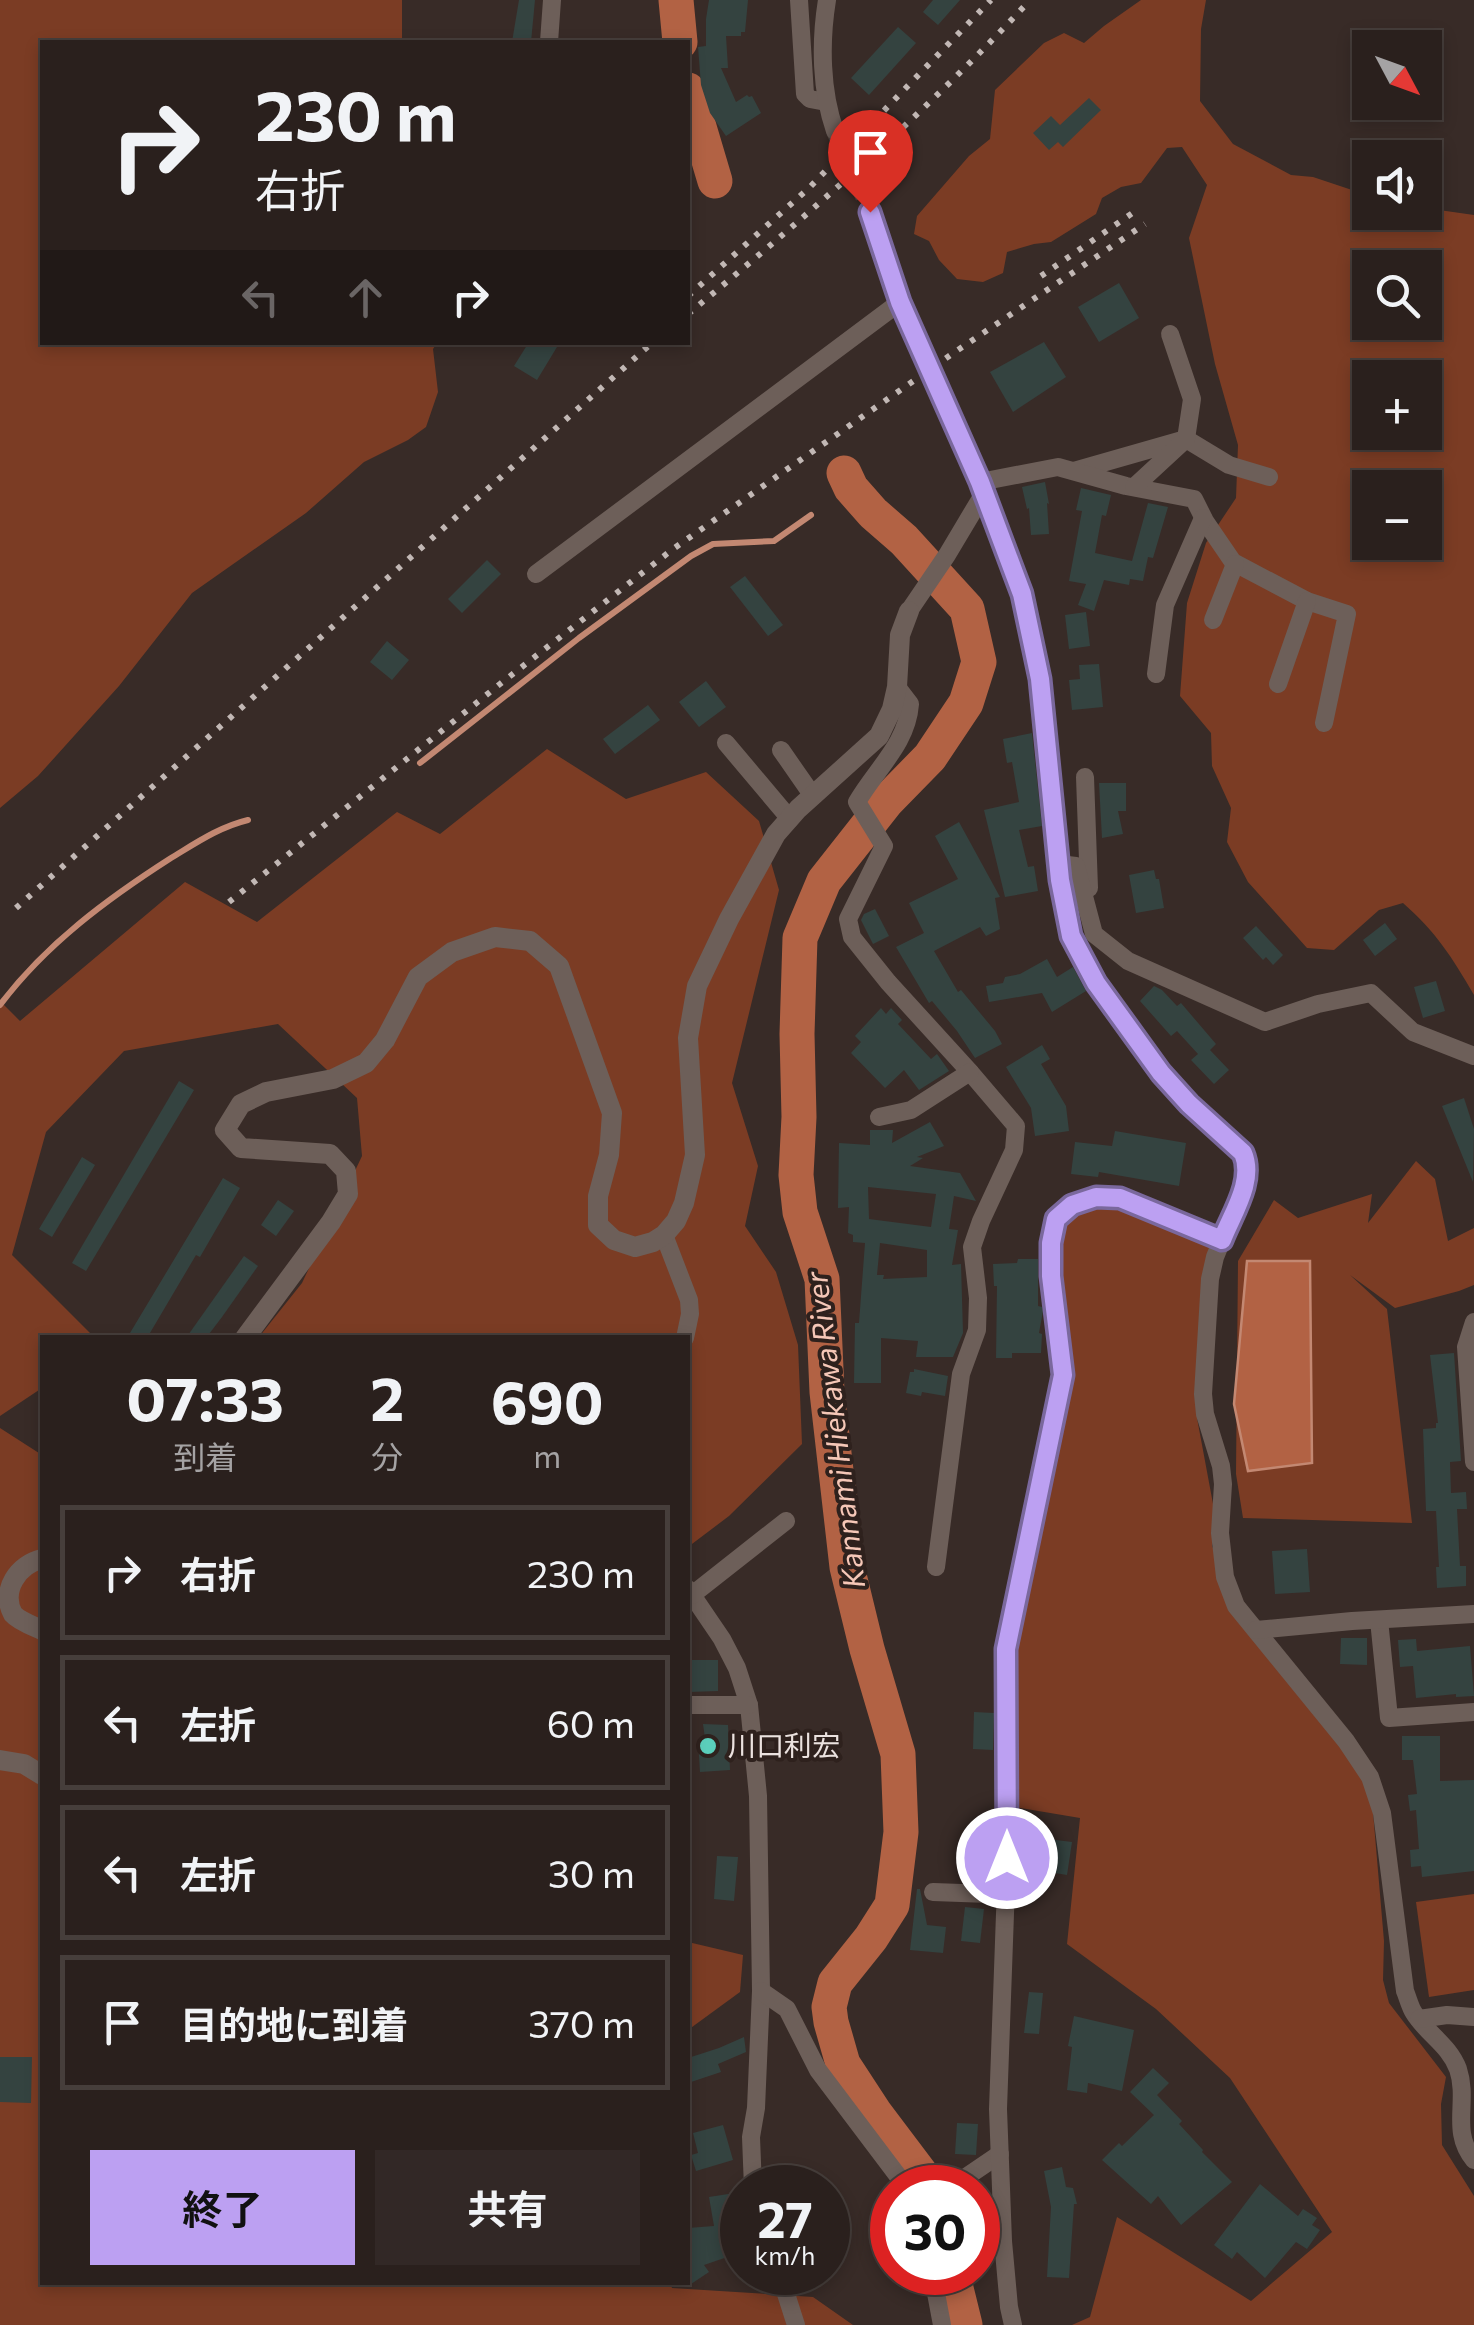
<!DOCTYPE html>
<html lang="ja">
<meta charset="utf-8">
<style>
:root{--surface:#2a201d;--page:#322826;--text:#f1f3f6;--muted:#a5a3a4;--line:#463e3b;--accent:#bca0f2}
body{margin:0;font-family:Commissioner,"Noto Sans JP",sans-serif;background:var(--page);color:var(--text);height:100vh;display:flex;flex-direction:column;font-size:38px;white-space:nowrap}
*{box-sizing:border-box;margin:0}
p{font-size:32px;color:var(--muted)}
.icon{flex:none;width:55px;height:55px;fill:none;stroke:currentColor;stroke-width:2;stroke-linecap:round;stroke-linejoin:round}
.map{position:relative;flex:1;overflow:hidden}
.sheet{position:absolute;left:40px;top:1335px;width:650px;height:950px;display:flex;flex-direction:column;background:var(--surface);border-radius:0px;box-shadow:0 5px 15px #0003,0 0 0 2px var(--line)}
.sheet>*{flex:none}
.top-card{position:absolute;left:40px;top:40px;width:650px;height:305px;border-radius:0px;box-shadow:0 5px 15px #0003,0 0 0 2px var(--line);background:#2a201d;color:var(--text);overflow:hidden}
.needle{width:65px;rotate:131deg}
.tools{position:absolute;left:1352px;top:30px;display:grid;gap:20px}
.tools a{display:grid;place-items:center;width:90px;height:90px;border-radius:0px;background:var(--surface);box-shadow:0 5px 15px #0003,0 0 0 2px var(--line);font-size:50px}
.speed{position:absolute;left:720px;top:2165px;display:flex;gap:20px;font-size:50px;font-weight:700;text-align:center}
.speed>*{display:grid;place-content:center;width:130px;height:130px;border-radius:50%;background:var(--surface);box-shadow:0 5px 15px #0003,0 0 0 2px var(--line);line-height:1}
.speed small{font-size:25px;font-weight:400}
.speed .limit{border:15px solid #d22;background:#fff;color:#111}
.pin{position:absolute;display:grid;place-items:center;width:85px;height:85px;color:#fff;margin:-102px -42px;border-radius:50% 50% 50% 0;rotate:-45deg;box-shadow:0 0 10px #0007}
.pin .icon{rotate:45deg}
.me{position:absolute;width:110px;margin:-55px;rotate:0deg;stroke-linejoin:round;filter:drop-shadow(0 0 8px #0008)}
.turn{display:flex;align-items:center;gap:35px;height:210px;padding:0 50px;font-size:45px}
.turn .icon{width:130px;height:130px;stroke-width:2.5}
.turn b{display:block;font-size:70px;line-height:85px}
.lanes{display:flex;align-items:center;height:95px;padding:0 50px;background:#0003;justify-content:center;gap:50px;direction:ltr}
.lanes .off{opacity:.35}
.eta{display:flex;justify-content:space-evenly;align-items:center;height:170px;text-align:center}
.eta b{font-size:60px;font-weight:700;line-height:70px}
.button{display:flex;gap:20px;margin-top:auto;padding:20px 50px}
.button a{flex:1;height:115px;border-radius:0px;background:var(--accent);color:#111;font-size:40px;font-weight:700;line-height:115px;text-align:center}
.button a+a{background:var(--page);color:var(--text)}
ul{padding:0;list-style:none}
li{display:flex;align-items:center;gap:30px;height:135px;margin:0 20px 15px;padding:0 30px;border:5px solid var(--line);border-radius:0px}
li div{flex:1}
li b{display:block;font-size:38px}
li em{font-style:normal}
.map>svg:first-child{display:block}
.green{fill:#7b3c24;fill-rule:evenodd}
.water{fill:#b26244;stroke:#c38872;stroke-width:2.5}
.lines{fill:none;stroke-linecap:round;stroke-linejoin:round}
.stream{stroke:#c38872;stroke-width:6}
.river{stroke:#b26244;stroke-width:35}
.building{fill:#344340;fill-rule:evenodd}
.minor-tunnel{stroke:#534643;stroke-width:18;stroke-dasharray:18 9;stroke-linecap:butt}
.minor{stroke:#6d5f59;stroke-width:18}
.tertiary{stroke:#6d5f59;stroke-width:20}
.rail{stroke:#c2b8b5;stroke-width:6;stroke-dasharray:5 10;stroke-linecap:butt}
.route-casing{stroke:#7a689d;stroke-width:25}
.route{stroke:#bca0f2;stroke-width:18}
.poi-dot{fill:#5bcebb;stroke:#2e211d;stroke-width:4}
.labels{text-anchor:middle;stroke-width:8;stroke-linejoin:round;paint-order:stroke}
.poi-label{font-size:28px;fill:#ebe2df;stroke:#2e211d;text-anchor:start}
.water-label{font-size:30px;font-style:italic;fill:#f5c7b7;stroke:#2e211d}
</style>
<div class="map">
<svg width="1474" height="2325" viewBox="0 0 1474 2325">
<rect width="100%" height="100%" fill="#382b27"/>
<g class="green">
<polygon points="0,0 402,0 402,42 42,42 42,342 437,343 433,349 438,392 426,427 408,440 364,462 306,513 192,593 119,686 38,776 0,808"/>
<path d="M 1141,0 L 1206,0 L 1201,29 L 1200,101 L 1233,144 L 1291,175 L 1313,177 L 1370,196 L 1370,212 L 1425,212 L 1425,208 L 1474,215 L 1474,995 C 1452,957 1436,932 1403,903 L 1379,910 L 1334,950 L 1307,948 L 1248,882 L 1227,842 L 1231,808 L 1212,766 L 1211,733 L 1180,696 L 1187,603 L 1206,543 L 1236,498 L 1238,445 L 1215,364 L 1189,238 L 1207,185 L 1182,147 L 1167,148 L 1141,183 L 1121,187 L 1102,198 L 1096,214 L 1051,242 L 1034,244 L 1007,252 L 1003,273 L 983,282 L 957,279 L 939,260 L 929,241 L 914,234 L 917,216 L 969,156 L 990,139 L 995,90 L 1044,43 L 1064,33 L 1084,43 L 1104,26 ZM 1370,268 L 1425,268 L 1425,322 L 1370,322 ZM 1370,378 L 1425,378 L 1425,432 L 1370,432 ZM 1370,488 L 1425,488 L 1425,542 L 1370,542 Z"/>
<polygon points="547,749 626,799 706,772 759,821 779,890 732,1083 758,1166 745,1226 776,1272 798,1345 802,1444 729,1516 688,1547 688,1338 259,1337 302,1283 362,1156 357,1098 278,1024 124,1051 46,1132 12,1255 94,1337 42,1338 42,1388 0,1416 0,1001 20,1021 185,882 257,922 397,812 440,834"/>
<polygon points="1416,1161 1435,1179 1448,1241 1474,1228 1474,1285 1459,1291 1395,1308 1350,1275 1387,1309 1412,1523 1243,1518 1236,1474 1238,1261 1274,1200 1298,1218 1372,1194 1368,1223"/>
<polygon points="1120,1197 1218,1250 1197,1418 1216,1520 1212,1546 1235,1601 1370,1777 1384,1941 1383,1980 1389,2003 1446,2077 1441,2104 1442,2145 1474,2196 1474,2325 1072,2325 1090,2317 1117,2217 1251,2301 1332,2232 1230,2078 1156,2009 1067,1944 1080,1818 1015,1807 1013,1660 1040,1486 1065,1359 1059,1263 1067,1215"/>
<polygon points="0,1428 42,1455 42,2282 670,2283 672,2288 813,2297 853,2325 0,2325"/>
<polygon points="1474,1894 1474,1990 1429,1997 1416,1902"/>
<polygon points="688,1942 743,1955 740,1992 688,2030"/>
</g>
<polygon class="water" points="1247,1261 1310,1261 1312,1463 1248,1471 1234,1404"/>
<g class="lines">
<g class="stream">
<polyline points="844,493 851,488"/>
<polyline points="420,763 579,638 691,556 713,544 774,541 811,515"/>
<path d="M 0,1005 C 46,944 107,899 171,858 C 196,843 219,827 248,820"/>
</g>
<g class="river">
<polyline points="676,0 680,42"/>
<polyline points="688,90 715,181"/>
<polyline points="844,473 851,488 873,513 904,540 967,609 979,662 966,703 930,757 887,801 824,881 800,938 797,1034 799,1117 796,1175 800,1212 822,1279 827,1392 847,1567 867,1649 898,1754 901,1832 892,1905 871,1938 835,1983 829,2007 831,2022 843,2064 875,2113 921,2174 927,2188"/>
<polyline points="952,2272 965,2325"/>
</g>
</g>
<g class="building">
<polygon points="519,0 535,0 531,42 512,42"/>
<polygon points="709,0 748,0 745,32 741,32 741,36 726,36 728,68 721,68 736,102 747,95 749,97 752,96 761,113 726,136 710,113 701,85 698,47 706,46 706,19"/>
<polygon points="933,0 960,0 938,25 923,12"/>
<polygon points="898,27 916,43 869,95 851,78"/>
<polygon points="1089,98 1101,110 1063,147 1058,142 1049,150 1033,133 1051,116 1060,125"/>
<polygon points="1119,283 1139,318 1099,342 1078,307"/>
<polygon points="529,342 560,342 537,380 514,366"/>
<polygon points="1044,342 1066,377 1013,412 990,372"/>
<polygon points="1045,482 1049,504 1047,503 1049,534 1031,535 1029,508 1027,509 1022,487"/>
<polygon points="1081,488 1111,495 1106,516 1102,515 1095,553 1132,561 1148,503 1168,507 1153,558 1148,557 1143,581 1130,579 1129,585 1104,580 1094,611 1078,605 1086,584 1069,581 1082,511 1076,510"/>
<polygon points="487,560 501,574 462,613 448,599"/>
<polygon points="745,576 783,625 768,636 730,587"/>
<polygon points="1086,612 1090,646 1069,649 1065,615"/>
<polygon points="387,641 409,660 392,680 370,662"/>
<polygon points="1099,664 1103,707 1072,710 1069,680 1080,679 1079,665"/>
<polygon points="706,681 726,707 699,727 679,702"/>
<polygon points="648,705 660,720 615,754 603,739"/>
<polygon points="1032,733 1042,826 1019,830 1028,867 1034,866 1038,891 1005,897 984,810 1019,802 1012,762 1007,763 1003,739"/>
<polygon points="1099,783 1126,783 1126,811 1118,811 1123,834 1102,838"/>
<polygon points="959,822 1000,897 995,898 1000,929 986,936 980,927 934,951 958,992 961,990 995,1031 1002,1044 975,1058 957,1031 932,1001 929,1003 896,947 924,933 909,903 958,879 935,836"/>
<polygon points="1154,870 1156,879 1159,879 1164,908 1136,913 1129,875"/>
<polygon points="875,909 889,936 873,944 861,920 864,914"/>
<polygon points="1385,923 1397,939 1375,956 1363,940"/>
<polygon points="1256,926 1283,955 1273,965 1266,957 1263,960 1243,938"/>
<polygon points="1047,959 1057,977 1073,967 1086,991 1052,1012 1042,993 989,1002 986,986 1003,983 1005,977 1020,974"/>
<polygon points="1436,981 1445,1011 1423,1018 1414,987"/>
<polygon points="1154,986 1162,990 1177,1006 1181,1003 1216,1044 1210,1050 1229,1070 1214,1084 1191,1060 1198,1054 1177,1031 1171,1036 1140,1001"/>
<polygon points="881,1008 886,1014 891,1008 902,1020 898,1024 931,1059 937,1054 949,1071 919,1090 904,1070 885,1088 851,1053 861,1042 855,1036"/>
<polygon points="1042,1045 1050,1059 1041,1064 1066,1106 1069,1131 1035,1136 1031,1108 1006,1067"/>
<polygon points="179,1081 194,1090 86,1271 72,1263"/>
<polygon points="1464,1098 1474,1129 1473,1182 1442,1106"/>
<path d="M 930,1122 L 944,1146 L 917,1157 L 923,1158 L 910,1166 L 960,1173 L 976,1201 L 954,1196 L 949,1229 L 958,1230 L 952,1265 L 961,1264 L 963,1333 L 953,1357 L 916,1357 L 918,1341 L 881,1338 L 881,1383 L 854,1383 L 855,1323 L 859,1323 L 865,1243 L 853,1242 L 853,1235 L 848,1233 L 849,1207 L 838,1208 L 839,1143 L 870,1145 L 870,1130 L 893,1130 L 892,1143 ZM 868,1187 L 936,1194 L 931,1227 L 869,1219 ZM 880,1243 L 927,1250 L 927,1277 L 883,1279 L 884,1275 L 877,1275 Z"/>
<polygon points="1115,1131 1186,1143 1179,1186 1099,1172 1098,1177 1071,1174 1075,1142 1112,1146"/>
<polygon points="82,1157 95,1165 52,1237 39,1229"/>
<polygon points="223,1178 240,1188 200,1257 196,1255 147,1338 127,1338"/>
<polygon points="278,1200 294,1211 276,1236 261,1225"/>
<polygon points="244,1256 258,1266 222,1317 206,1338 186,1338"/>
<polygon points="1018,1259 1038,1259 1038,1306 1042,1307 1043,1311 1039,1333 1042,1334 1041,1353 1012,1353 1012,1358 996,1358 997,1286 994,1286 993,1264 1017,1263"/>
<polygon points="1454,1353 1461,1461 1450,1462 1451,1493 1466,1492 1467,1509 1457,1509 1460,1566 1466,1566 1466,1586 1437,1588 1436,1567 1439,1567 1436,1511 1426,1511 1423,1429 1436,1428 1436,1423 1438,1423 1430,1355"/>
<polygon points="914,1369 948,1376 945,1396 922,1392 921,1396 906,1393 910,1372 914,1372"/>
<polygon points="1307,1549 1310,1592 1275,1594 1272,1551"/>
<polygon points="1341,1638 1367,1638 1367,1665 1340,1664"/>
<polygon points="1416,1639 1417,1651 1470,1646 1474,1696 1456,1697 1456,1694 1416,1698 1413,1666 1400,1667 1398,1640"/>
<polygon points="689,1660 718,1660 718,1691 689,1692"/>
<polygon points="974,1712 994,1713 993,1750 973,1749"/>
<polygon points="703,1724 728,1725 730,1770 700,1772 698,1739 705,1738"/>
<polygon points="1402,1736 1440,1736 1440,1781 1474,1780 1474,1871 1422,1877 1421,1866 1411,1867 1410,1850 1419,1849 1416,1810 1410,1811 1408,1795 1417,1794 1413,1760 1402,1760"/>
<polygon points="1048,1839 1072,1842 1067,1875 1043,1871"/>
<polygon points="717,1856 738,1857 734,1901 714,1899"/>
<polygon points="917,1889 920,1889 927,1925 946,1927 943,1953 910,1950"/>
<polygon points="965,1907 984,1909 980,1943 961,1941"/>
<polygon points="1029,1992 1043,1993 1039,2034 1024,2033"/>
<polygon points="1074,2016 1134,2030 1122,2091 1088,2083 1087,2093 1067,2090 1072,2047 1068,2046"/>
<polygon points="744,2037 746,2052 718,2064 721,2072 688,2083 688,2058 719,2048"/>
<polygon points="0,2057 32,2057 31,2103 0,2102"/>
<polygon points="1153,2068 1169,2083 1157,2095 1182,2121 1179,2124 1203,2150 1202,2152 1232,2182 1181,2225 1158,2196 1151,2204 1102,2160 1119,2143 1122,2146 1154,2115 1130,2092"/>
<polygon points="957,2123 978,2124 976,2155 955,2154"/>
<polygon points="723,2125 733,2160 696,2171 691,2155 698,2153 693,2133"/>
<polygon points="1062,2167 1066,2187 1073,2188 1077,2204 1074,2204 1069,2278 1047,2277 1051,2207 1044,2171"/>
<polygon points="1260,2184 1298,2216 1303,2209 1317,2218 1312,2225 1320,2230 1307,2249 1296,2242 1265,2278 1237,2252 1232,2259 1214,2245"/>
<polygon points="741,2192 742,2252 704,2265 709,2272 688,2286 688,2228 714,2226 709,2197"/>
</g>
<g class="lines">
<polyline class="minor-tunnel" points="835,131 871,212"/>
<g class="minor">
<polyline points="799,0 805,94 810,99 826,102"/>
<path d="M 827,0 C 820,43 821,91 835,131"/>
<polyline points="549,42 552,0"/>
<path d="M 871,212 L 900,302 L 980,482 L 1000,532 L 1021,595 L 1040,679 L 1060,879 L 1071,936 L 1096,983 L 1161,1073 L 1189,1104 L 1243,1153 L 1247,1163 L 1248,1176 L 1215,1257 L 1210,1279 L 1203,1394 L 1205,1414 L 1221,1466 L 1223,1484 L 1220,1533 L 1225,1577 L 1236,1606 L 1346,1741 L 1370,1777 L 1382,1813 L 1405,1991 C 1408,1998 1410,2007 1414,2013 C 1427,2034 1449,2045 1458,2069 C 1469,2102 1450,2131 1474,2160"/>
<polyline points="1074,471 1186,439 1229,465 1269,477"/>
<polyline points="980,482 1058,467 1126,486 1194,499 1205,521 1233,562 1307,601 1347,614 1324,723"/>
<polyline points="1134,487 1186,439 1192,399 1170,334"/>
<polyline points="536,574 900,302"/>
<polyline points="909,611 947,555 984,493"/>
<polyline points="1213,620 1235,564"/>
<polyline points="1156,674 1165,605 1203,518"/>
<polyline points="1278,684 1307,601"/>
<path d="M 897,687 L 910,704 C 907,744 876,769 857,802 L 884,846 L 848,919 L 852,937 L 888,982 L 970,1072 L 1016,1126 L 1014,1150 L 981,1221 L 972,1247 L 978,1298 L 977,1330 L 961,1374 L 936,1567"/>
<polyline points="726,743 790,819"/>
<polyline points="781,750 813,796"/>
<polyline points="1085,777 1089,888"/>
<polyline points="1059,864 1076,866 1094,934 1128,961 1265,1022 1318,1004 1371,993 1413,1032 1474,1056"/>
<polyline points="879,1117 911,1110 970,1072"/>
<polyline points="664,1235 689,1300 690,1314 685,1338"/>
<polyline points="1474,1322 1466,1347 1474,1462"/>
<polyline points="688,1589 722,1639 737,1668 749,1705 758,1796 761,1991 756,2108 751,2137 753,2188"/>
<polyline points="692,1595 786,1521"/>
<polyline points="1379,1620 1389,1718 1474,1712"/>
<polyline points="1256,1630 1352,1621 1474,1614"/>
<polyline points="688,1705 749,1705"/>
<polyline points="933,1892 989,1894 994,1864 1007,1858"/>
<polyline points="761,1991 787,2009 818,2070 907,2188"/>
<polyline points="1419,2019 1447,2015 1474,2017"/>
<polyline points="950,2188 1000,2154"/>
<polyline points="779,2272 796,2325"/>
<polyline points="932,2272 942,2325"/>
<polyline points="1013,2325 1009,2307 1003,2241 998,2109 1007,1858 1006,1649 1063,1375 1051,1276 1051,1243 1056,1219 1072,1205 1095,1197 1120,1197 1222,1240"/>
</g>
<g class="tertiary">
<polyline points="245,1338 331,1222 348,1194 346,1171 330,1154 241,1148 225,1130 241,1104 266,1092 333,1079 366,1063 385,1040 418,977 452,952 495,937 530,941 559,966 612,1113 609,1155 598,1196 598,1225 614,1240 635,1247 653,1242 664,1235 676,1221 684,1203 695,1155 688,1038 697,986 729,919 776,834 798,809 879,736 892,709 897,687 900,635 909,611"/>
<path d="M 42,1559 C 19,1564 0,1590 13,1614 C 19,1621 33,1626 42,1630"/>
<polyline points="0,1760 24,1764 42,1775"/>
</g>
<g class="rail">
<polyline points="1041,276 1134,212"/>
<polyline points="688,296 809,188 991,0"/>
<path d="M 688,314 C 807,216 925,114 1030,0"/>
<polyline points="229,902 500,684 673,549 952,354 1145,224"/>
<polyline points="16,908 653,342"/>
</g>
</g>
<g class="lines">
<defs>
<path id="route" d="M 870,212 L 900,302 L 980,482 L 1022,594 L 1040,679 L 1060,880 L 1071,936 L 1096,983 L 1161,1073 L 1189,1104 L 1243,1153 C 1255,1181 1232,1214 1222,1240 L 1120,1198 L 1096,1197 L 1072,1205 L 1056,1219 L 1051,1243 L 1051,1276 L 1063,1375 L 1006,1649 L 1007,1858"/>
</defs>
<use href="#route" class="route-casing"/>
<use href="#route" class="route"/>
</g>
<circle class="poi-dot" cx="708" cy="1746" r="10"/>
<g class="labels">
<g class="poi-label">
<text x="728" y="1756">川口利宏</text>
</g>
<g class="water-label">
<text transform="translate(836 1430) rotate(-97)" y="10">Kannami Hiekawa River</text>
</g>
</g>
</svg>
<div class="tools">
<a><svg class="needle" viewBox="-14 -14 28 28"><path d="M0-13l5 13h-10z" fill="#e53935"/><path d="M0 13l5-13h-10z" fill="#a5a3a4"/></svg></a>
<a><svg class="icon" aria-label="sound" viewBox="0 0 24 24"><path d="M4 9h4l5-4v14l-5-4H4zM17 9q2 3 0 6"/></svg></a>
<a><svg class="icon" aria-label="search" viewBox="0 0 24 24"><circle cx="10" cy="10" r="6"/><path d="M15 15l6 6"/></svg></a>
<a>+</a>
<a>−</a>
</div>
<div class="speed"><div>27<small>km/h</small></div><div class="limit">30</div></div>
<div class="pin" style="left:870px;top:212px;background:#d93025"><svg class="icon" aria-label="arrive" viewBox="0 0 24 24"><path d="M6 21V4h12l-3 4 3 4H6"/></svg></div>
<svg class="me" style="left:1007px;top:1858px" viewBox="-20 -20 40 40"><circle r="17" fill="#bca0f2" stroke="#fff" stroke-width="3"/><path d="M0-11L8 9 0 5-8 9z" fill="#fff"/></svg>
<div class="top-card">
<div class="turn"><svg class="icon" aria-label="right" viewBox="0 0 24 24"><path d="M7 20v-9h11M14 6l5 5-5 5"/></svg><div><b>230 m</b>右折</div></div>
<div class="lanes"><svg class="icon off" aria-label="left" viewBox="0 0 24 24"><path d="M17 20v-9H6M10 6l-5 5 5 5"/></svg><svg class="icon off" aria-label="ahead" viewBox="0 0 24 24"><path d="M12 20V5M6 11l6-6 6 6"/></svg><svg class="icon" aria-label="right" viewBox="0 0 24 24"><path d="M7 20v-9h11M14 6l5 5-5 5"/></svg></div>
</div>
<section class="sheet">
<div class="eta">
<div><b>07:33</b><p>到着</p></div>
<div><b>2</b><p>分</p></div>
<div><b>690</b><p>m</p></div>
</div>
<ul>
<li><svg class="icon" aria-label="right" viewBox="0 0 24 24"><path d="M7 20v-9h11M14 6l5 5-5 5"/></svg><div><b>右折</b></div><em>230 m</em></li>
<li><svg class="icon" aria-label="left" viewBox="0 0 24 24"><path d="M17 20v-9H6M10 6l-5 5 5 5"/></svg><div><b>左折</b></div><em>60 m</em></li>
<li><svg class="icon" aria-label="left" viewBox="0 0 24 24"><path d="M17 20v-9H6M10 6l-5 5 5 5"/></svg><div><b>左折</b></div><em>30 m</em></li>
<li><svg class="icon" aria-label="arrive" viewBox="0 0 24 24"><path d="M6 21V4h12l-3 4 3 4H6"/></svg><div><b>目的地に到着</b></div><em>370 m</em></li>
</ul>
<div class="button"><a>終了</a><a>共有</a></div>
</section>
</div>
